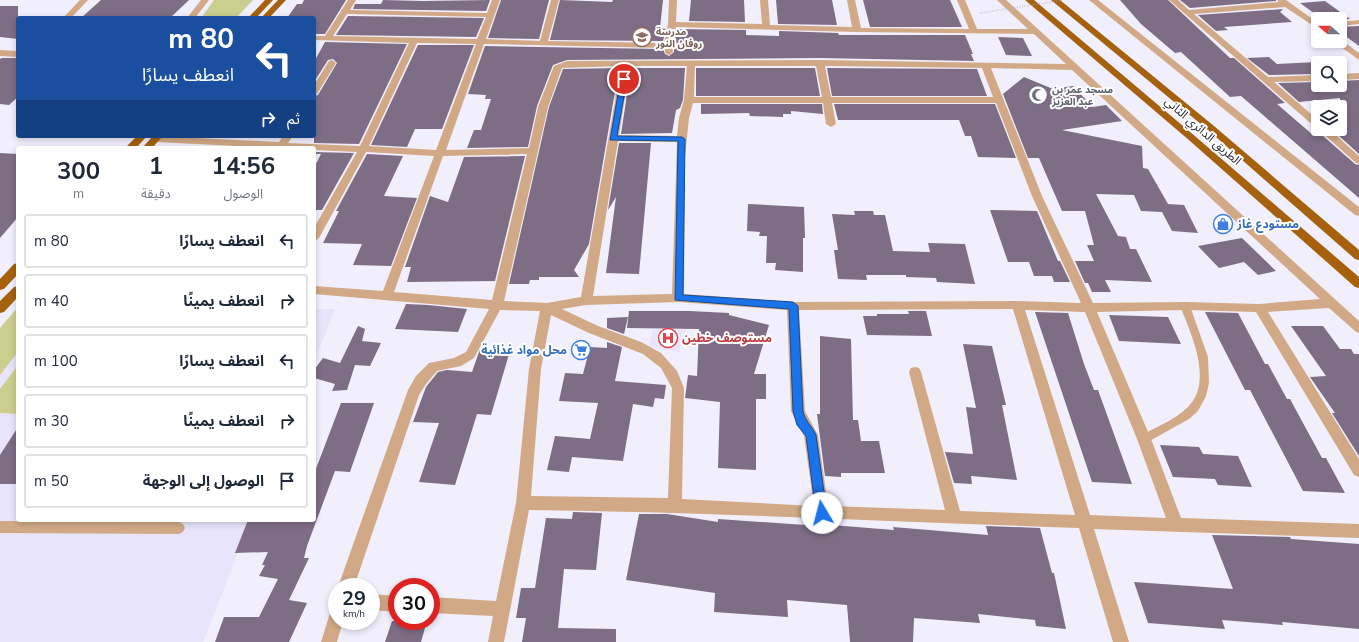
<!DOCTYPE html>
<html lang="ar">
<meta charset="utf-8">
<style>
:root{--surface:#fff;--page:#f2f2f3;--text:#1f2937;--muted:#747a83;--line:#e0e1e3}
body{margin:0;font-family:"Nunito Sans","Noto Sans Arabic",sans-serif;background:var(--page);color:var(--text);direction:rtl;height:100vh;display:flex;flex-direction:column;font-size:15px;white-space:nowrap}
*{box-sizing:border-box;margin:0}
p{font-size:13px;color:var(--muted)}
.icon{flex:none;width:22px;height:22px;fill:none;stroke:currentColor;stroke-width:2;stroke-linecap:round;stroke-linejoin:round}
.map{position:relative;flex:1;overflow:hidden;direction:ltr}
.sheet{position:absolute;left:16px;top:146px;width:300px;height:376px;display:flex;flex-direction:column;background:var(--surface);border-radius:4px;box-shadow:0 2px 6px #0003;direction:rtl}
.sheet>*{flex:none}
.top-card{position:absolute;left:16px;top:16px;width:300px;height:122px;border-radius:4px;box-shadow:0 2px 6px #0003;direction:rtl;background:#1a4fa0;color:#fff;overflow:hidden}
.needle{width:26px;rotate:290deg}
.controls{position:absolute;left:1311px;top:12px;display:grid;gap:8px}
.controls a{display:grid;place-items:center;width:36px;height:36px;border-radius:4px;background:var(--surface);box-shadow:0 2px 6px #0003;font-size:20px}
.speed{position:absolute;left:328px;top:578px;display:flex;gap:8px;font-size:20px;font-weight:700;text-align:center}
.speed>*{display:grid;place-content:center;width:52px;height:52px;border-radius:50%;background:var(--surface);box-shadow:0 2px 6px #0003;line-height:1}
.speed small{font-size:10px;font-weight:400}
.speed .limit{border:6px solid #d22;background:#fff;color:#111}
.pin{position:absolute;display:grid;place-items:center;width:34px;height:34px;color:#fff;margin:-17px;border:2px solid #fff;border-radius:50%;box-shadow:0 1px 4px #0007}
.me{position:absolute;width:44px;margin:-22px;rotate:352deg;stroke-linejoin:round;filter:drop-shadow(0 0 3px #0008)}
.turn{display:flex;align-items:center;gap:14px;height:84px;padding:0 16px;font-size:18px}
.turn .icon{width:52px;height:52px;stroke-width:2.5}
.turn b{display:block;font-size:28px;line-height:34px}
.then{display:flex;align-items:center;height:38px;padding:0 16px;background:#0003;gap:8px;font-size:15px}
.eta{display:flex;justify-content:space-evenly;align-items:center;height:68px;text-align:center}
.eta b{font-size:24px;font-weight:700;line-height:28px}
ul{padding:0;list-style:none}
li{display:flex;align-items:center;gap:12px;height:54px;margin:0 8px 6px;padding:0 8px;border:2px solid var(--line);border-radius:4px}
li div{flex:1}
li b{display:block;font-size:15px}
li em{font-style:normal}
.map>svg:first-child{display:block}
.built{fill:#e7e4fc}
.green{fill:#ccce8f}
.building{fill:#7d6d85}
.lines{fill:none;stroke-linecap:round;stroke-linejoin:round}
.service{fill:#d1a986;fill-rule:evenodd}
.minor{fill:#d1a986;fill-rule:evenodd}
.trunk{fill:#a5610e;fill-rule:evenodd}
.path-bridge{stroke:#acaab7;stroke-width:2;stroke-dasharray:0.5 2;stroke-linecap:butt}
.route{fill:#1a73e8;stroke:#114b97}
.labels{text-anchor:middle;stroke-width:4;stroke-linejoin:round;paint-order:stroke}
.far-education-label{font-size:10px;font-weight:bold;fill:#785e54;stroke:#fff;text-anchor:start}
.far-worship-label{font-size:10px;font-weight:bold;fill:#5b616d;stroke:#fff;text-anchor:start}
.street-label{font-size:12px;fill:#2e2c38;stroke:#fff}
.shop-label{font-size:12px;font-weight:bold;fill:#366cbe;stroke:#fff;text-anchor:start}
.health-label{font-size:12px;font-weight:bold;fill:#be3a42;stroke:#fff;text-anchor:start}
</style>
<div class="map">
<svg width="1359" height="642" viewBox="0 0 1359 642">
<rect width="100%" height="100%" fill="#f1effc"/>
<g class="built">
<polygon points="314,309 335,309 314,362"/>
<polygon points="653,330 686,330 684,347 680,346 680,352 649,347"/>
<polygon points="18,352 18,520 251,520 203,642 0,642 0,375"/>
</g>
<g class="green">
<polygon points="214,0 253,0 236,18 201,18"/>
<polygon points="18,307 18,352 0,375 0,328"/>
<polygon points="18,365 18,414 0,413 0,389"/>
</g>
<g class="building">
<polygon points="101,0 189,0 170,18 81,18"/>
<polygon points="304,0 346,0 325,34 314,34 314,18 287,18 297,4 302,4"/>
<polygon points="383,0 423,1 490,0 486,11 353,9 355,4 381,4"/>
<polygon points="501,0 549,0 539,39 488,38"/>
<polygon points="560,0 612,2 613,0 663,0 660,28 666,29 663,41 550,40"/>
<polygon points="691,0 744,0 745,22 689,21"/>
<polygon points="776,0 832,0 837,25 778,24"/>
<polygon points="863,0 950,0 962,27 870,27"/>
<polygon points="1120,0 1168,0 1230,58 1234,58 1285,103 1277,104 1313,135 1322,135 1355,164 1359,165 1359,198 1241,96 1230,97 1181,52 1175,53 1141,24"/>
<polygon points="1180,0 1276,0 1276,1 1190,8"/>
<polygon points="1325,1 1350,19 1322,19 1300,3"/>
<polygon points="0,6 18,6 18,39 0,37"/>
<polygon points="1283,9 1280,12 1292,22 1224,27 1228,30 1216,31 1198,15"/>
<polygon points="348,16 484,18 476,37 336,35"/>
<polygon points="1358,26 1359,26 1359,46 1340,32 1340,27"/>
<polygon points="677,29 746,30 746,35 779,36 779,31 838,33 839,35 965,35 973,54 971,54 974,61 820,58 567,60 553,65 537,106 528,147 467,148 474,130 481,130 491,99 485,99 486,95 468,94 485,46 663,49 665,54 669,56 674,52 674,46"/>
<polygon points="998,37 1023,38 1032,56 1006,55"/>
<polygon points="325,42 407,44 359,144 314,143 314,96 318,95 337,63 333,59 328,60 314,82 314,62"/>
<polygon points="418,45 474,45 442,129 415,129 407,147 371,145"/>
<polygon points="1269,57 1277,64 1337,61 1340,63 1318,63 1318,74 1269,75 1247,58"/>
<polygon points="2,58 18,58 18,97 9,105 0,104 0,59"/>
<polygon points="619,68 589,244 574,270 579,277 539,277 539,280 530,280 529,284 509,284 549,107 563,69"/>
<polygon points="631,68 685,68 683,100 680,108 676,110 672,133 621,134"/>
<polygon points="696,68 815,68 820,96 696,96"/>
<polygon points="827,68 977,69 987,96 832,96"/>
<polygon points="1024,77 1053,89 1073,86 1093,107 1106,105 1122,121 1062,130 1142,146 1143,168 1148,169 1168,204 1184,205 1198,233 1172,231 1162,212 1141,211 1134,195 1096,194 1118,236 1126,237 1130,249 1136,249 1152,282 1105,280 1111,292 1092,292 1088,283 1085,283 1075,261 1094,261 1087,245 1094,245 1085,211 1062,211 1039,158 1028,158 1003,94"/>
<polygon points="1359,80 1359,154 1337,134 1340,134 1340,98 1299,102 1278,83 1318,82 1318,85 1340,85 1340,81"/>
<polygon points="701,104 822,104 823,114 791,111 791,114 783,114 783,117 750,116 749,113 701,114"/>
<polygon points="834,104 995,104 1016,158 978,157 971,136 965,136 959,120 838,120"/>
<polygon points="619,143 651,143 639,274 606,273 616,197 608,210"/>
<polygon points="314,152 354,153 322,210 314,210 314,168 321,154 314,154"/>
<polygon points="0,153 18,154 18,217 0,238"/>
<polygon points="367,154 403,156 384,196 417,198 391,266 353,265 362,244 323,243 339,211 336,211"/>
<polygon points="525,156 495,281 407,282 411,267 405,267 430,196 448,202 464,157"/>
<polygon points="748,204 804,207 805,238 803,238 803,272 775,270 776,263 766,263 767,236 759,236 760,232 747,231"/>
<polygon points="990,210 1037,211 1058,261 1060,261 1070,282 1054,282 1052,276 1034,276 1029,262 1008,262"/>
<polygon points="854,211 873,211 874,215 885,215 893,251 930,252 928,243 965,244 975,284 937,282 936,278 906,277 906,275 866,275 867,280 838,279 834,250 838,250 832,214 855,215"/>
<polygon points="1242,238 1276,271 1258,275 1244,262 1219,268 1198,246"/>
<polygon points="406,304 428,305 467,309 458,332 395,329"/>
<polygon points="629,311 689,311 729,313 729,315 769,325 754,374 766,374 766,399 756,399 756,470 718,468 720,402 685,398 688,375 697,376 699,329 627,328"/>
<polygon points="908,311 926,311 932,336 867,335 863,316 877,316 877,314 909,314"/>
<polygon points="1035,312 1068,313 1084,364 1094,390 1098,390 1132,484 1092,482"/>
<polygon points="1205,312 1238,313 1265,364 1268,364 1287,399 1290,399 1322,458 1326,458 1345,493 1303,491 1250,390 1245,390"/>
<polygon points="1109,315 1168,317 1181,344 1119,341"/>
<polygon points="628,317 624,334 607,328 607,318"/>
<polygon points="358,326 365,329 362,341 381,343 370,366 355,365 347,390 332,391 335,384 314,378 314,370 323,358 340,363"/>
<polygon points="1291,326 1323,326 1340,349 1351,349 1354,354 1359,354 1359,456 1332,413 1335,413 1310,377 1326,376"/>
<polygon points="820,336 851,339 853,420 858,420 861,441 879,441 885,473 841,473 841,477 825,476 817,414 820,414"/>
<polygon points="607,342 622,347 615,381 666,385 664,399 655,398 653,407 633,404 623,461 572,457 569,472 547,470 555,436 590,439 598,403 559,401 565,373 583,374 590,347 607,348"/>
<polygon points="963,344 992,346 1006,405 1002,405 1017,480 971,476 972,484 954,483 945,452 973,454 966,407 976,408"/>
<polygon points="480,349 510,351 491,415 477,414 455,485 419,482 439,423 413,422 426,387 438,372 447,370 472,372"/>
<polygon points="341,403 374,403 350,472 335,471 307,546 304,558 309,558 289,600 307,603 289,642 215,642 224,617 259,617 278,579 259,576 265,565 262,565 268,552 235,553 248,520 314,520 314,474"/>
<polygon points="18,427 18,484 0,484 0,455"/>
<polygon points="1160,445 1199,447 1203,454 1238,456 1252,487 1218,485 1215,479 1173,477"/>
<polygon points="573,512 602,513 596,570 564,569 558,628 616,629 616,642 522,642 526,618 516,618 521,588 535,588 546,518 572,519"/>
<polygon points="639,514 667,514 718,522 718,519 806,525 806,523 894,530 893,527 988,535 986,526 1040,528 1052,573 1054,573 1066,629 1036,626 1035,620 978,614 980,623 914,618 913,642 850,642 847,605 787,600 788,617 714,612 715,593 626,580"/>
<polygon points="1212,535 1290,537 1291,539 1359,544 1359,629 1282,622 1283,625 1222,620 1225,629 1148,623 1134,582 1233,589"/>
<polygon points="392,621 427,621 421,642 385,642"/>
</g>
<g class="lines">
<g class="service">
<path d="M 1185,302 L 1190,306 L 1208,357 L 1209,383 L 1206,396 L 1198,411 L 1189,419 L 1144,444 L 1140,442 L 1138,439 L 1140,436 C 1156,427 1175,420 1188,407 C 1214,382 1191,333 1180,306 Z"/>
<polygon points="0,521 179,522 183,524 185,528 183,532 179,534 0,533"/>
</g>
<g class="minor">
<polygon points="80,0 88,0 71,18 63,18"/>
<polygon points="201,0 209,0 195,18 187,18"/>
<path d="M 348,0 L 356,0 L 350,10 L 487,13 L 492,0 L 500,0 L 486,39 L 540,41 L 551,0 L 559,0 L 548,41 L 664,43 L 668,24 L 669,0 L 677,0 L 676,22 L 762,24 L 760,0 L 768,0 L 770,25 L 852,27 L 847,0 L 855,0 L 861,28 L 969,29 L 957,0 L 965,0 L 977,29 L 1028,29 L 997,0 L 1006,0 L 1359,321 L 1359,333 L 1355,331 L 1329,308 L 1268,312 L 1359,459 L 1359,477 L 1354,475 L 1256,312 L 1185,310 L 1097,312 L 1151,439 L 1181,518 L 1359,524 L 1359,538 L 1094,529 L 1129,642 L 1113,642 L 1079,528 C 896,522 712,512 529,510 L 504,642 L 488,642 L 493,616 L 431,613 L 431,597 L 496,601 L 516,503 L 529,369 L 540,311 L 500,310 L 474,358 L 461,366 L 437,371 L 426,384 L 419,395 L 354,587 L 338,587 L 408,390 L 416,376 L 429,363 L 454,358 L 466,352 L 489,309 L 314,294 L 314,286 L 383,291 L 434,156 L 366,152 L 319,238 L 314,242 L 314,228 L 357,152 L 314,150 L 314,148 L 275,148 L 156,142 L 151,139 L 156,136 L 279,142 L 283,136 L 293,136 L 288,143 L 360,146 L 409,43 L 314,40 L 314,36 L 325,36 ZM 347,14 L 486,17 L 477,39 L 333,36 ZM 676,27 L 857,32 L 1034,34 L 1066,64 L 820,60 L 567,61 L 554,66 L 538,107 L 529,148 L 446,150 L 484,44 L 664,48 L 666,54 L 669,55 L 673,52 L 672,46 ZM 417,43 L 476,44 L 436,150 L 369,146 ZM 621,66 L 581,297 L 547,303 L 504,301 L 548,107 L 562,68 ZM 630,66 L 687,66 L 684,100 L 679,118 L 677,136 L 619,135 ZM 695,66 L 816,66 L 822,97 L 694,97 ZM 825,66 L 982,68 L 993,97 L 831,97 ZM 991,68 L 1072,70 L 1320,299 L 1259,304 L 1185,302 L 1093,303 L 1042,196 ZM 693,103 L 823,103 L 826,124 L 831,127 L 836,124 L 832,103 L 996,103 L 1032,196 L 1081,303 L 1018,301 L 793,302 L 684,294 L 685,157 L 689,118 ZM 618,141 L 677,142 L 672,294 L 593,296 ZM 527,154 L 492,300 L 394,292 L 443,156 ZM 678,302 L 787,310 L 791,411 L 804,436 L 814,506 L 682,499 L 684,388 L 677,371 L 661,353 L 641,342 L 598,326 L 562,309 L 586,305 ZM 1013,309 L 1075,515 L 960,511 L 921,372 L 919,368 L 915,367 L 911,368 L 909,372 L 945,510 L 828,506 L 818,435 L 805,411 L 799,310 ZM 1025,310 L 1085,312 L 1137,439 L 1166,518 L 1090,515 ZM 551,315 L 589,333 L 643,354 L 661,368 L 672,388 L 668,498 L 531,496 L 541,369 Z"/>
<polygon points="1089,0 1098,0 1359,207 1359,216 1355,215"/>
<polygon points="1169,0 1178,0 1189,10 1279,2 1277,0 1286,0 1318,23 1318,29 1285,7 1194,14 1268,77 1318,75 1318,81 1274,82 1318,120 1318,128 1315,127"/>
<polygon points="1359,20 1359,24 1340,26 1340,22"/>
<polygon points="1340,39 1359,53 1359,60 1333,41 1340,41"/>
<polygon points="0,50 18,51 18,57 0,56"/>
<polygon points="332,60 336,63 317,94 314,95 314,85 329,61"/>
<polygon points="1359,73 1359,79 1340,80 1340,74"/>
<polygon points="1318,129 1329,129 1359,156 1359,164 1356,163"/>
<polygon points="371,594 397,596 397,612 371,610"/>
<polygon points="337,608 337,621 343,621 337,642 321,642 331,610"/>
</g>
<g class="trunk">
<polygon points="265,0 273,0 256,18 248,18"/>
<polygon points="278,0 286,0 269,18 261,18"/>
<polygon points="1025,0 1034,0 1196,137 1359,277 1359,288 1355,287 1190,141"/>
<polygon points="1051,0 1060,0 1214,126 1359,250 1359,260 1355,259 1208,130"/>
<polygon points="137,136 147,136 136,148 125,148"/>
<polygon points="153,136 163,136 152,148 142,148"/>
<polygon points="18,263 18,274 4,289 0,290 0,279 14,264"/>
<polygon points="18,286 18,297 4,312 0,313 0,301 14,287"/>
</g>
<polyline class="path-bridge" points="980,13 1064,0"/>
</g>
<path class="route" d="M 621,77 L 627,79 L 617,136 L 682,137 L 685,139 L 683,295 L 793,302 L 798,306 L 803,411 C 805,421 812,426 816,435 L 827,513 L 826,516 L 822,518 L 818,516 L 816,513 L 806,436 L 797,425 L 793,411 L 789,309 L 675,300 L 678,141 L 610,140 Z"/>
<defs>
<symbol id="school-ring" viewBox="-11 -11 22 22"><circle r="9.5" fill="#fff" stroke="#8d6e63" stroke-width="1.5"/><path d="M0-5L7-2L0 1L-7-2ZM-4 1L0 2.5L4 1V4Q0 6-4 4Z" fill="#8d6e63"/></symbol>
<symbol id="mosque-ring" viewBox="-11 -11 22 22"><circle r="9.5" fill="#fff" stroke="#6b7280" stroke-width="1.5"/><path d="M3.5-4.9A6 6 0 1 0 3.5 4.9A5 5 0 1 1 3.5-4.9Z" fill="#6b7280"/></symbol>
<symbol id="shop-ring" viewBox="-11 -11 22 22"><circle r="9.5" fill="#fff" stroke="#3f7fe0" stroke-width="1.5"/><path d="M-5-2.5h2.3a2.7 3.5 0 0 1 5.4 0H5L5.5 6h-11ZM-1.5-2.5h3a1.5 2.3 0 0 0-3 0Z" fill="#3f7fe0"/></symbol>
<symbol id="hospital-ring" viewBox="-11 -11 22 22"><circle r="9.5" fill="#fff" stroke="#e0444e" stroke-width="1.5"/><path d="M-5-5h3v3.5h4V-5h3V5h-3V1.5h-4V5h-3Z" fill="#e0444e"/></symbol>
<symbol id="supermarket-ring" viewBox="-11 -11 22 22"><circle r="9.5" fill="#fff" stroke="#3f7fe0" stroke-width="1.5"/><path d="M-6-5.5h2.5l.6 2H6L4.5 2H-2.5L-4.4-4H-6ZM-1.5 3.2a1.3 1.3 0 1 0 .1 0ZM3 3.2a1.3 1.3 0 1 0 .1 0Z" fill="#3f7fe0"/></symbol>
</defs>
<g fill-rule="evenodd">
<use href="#school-ring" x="631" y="26" width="22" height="22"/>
<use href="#mosque-ring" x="1027" y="84" width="22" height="22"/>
<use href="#shop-ring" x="1212" y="213" width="22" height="22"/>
<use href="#hospital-ring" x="657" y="327" width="22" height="22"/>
<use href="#supermarket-ring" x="570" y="339" width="22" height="22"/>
</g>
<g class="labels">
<g class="far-education-label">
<text x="656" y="35">مدرسة<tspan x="656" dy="12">روفان النور</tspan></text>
</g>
<g class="far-worship-label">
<text x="1052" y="93">مسجد عمر بن<tspan x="1052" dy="12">عبد العزيز</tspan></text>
</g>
<g class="street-label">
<text transform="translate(1203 131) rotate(41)" y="4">الطريق الدائري الثاني</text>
</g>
<g class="shop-label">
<text x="1237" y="228">مستودع غاز</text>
<text x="567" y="354" text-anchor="end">محل مواد غذائية</text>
</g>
<g class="health-label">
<text x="682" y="342">مستوصف خطين</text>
</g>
</g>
</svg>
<div class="controls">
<a><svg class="needle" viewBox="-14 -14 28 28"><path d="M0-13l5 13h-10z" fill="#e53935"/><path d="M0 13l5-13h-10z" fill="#747a83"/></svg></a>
<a><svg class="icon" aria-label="search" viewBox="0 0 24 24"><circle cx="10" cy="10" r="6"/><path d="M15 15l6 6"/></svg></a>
<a><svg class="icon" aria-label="layers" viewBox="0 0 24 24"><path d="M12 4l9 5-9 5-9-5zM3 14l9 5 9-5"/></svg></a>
</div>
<div class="speed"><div>29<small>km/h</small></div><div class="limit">30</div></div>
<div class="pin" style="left:624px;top:79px;background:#d93025"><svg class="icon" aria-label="arrive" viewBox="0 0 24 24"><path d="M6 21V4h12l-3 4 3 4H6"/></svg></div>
<svg class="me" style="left:822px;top:513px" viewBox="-20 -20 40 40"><circle r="19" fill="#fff"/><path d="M0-13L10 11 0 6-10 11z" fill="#1a73e8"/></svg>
<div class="top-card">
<div class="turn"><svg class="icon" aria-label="left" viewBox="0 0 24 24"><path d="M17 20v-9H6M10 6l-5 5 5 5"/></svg><div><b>80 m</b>انعطف يسارًا</div></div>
<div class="then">ثم<svg class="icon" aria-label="right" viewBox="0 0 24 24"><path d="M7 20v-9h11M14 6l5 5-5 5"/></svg></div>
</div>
<section class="sheet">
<div class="eta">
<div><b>14:56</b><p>الوصول</p></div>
<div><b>1</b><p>دقيقة</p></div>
<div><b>300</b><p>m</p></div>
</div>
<ul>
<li><svg class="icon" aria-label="left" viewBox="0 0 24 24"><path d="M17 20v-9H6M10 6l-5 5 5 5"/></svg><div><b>انعطف يسارًا</b></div><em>80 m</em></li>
<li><svg class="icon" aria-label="right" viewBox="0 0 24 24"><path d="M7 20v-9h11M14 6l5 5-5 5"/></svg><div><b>انعطف يمينًا</b></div><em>40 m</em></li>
<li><svg class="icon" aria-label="left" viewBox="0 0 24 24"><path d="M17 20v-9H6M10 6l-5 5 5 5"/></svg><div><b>انعطف يسارًا</b></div><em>100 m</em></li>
<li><svg class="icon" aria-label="right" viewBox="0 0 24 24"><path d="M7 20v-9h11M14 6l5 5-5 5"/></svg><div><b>انعطف يمينًا</b></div><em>30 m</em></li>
<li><svg class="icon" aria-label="arrive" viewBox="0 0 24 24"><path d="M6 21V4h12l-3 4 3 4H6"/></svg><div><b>الوصول إلى الوجهة</b></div><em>50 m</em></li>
</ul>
</section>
</div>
